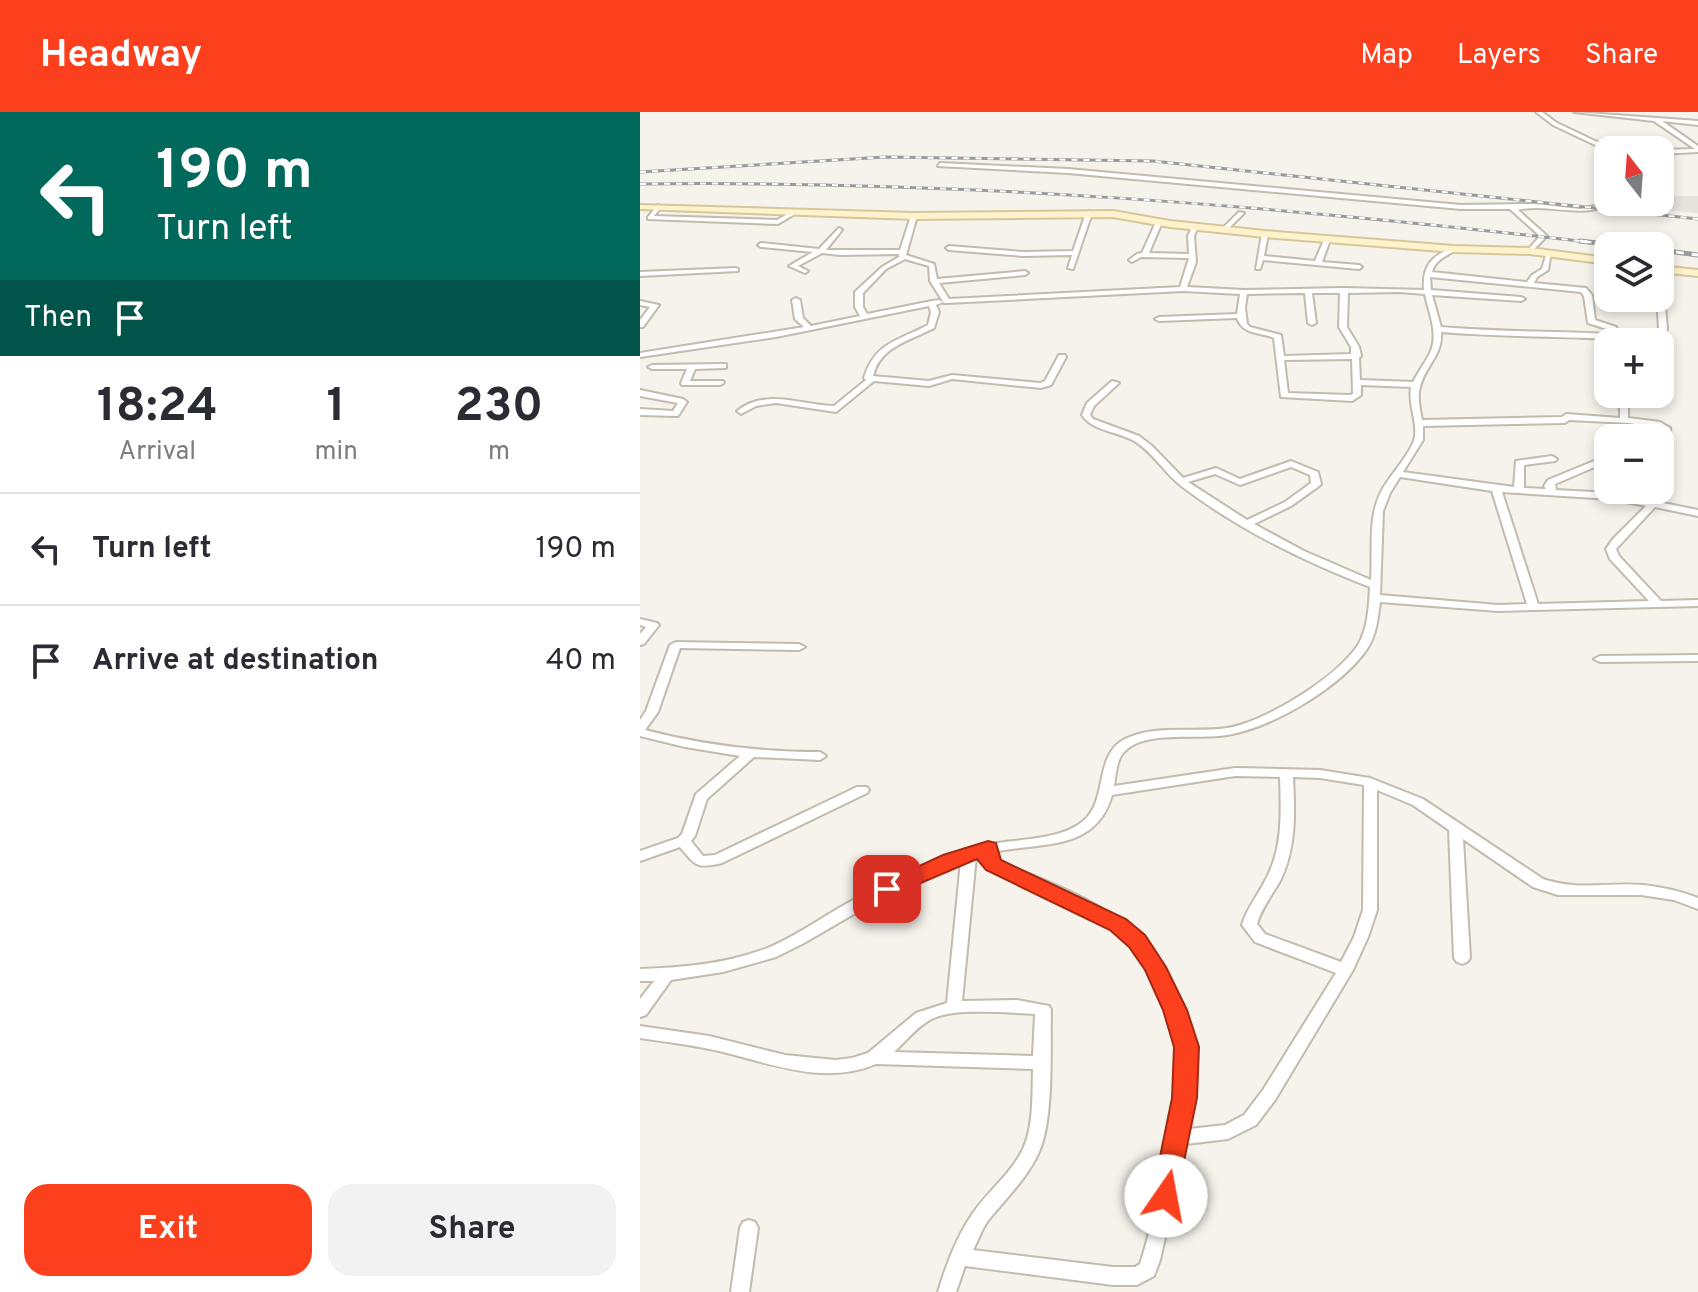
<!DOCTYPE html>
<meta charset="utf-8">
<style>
:root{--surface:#fff;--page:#f2f2f3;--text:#2b2b33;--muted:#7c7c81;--line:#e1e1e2;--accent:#fc3f1d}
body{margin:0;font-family:Overpass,sans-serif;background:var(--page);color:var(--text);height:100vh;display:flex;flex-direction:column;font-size:30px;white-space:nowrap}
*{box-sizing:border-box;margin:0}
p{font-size:26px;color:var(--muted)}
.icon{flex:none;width:44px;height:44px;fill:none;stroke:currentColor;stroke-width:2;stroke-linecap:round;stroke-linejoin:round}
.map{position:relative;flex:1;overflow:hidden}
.side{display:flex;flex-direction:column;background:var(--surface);width:640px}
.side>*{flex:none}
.guide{background:#00695c;color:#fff;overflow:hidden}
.needle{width:52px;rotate:343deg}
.fabs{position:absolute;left:954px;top:24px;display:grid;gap:16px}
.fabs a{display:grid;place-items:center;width:80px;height:80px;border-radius:16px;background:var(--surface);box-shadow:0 4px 12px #0003;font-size:40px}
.pin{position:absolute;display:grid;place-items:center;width:68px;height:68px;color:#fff;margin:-34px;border-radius:16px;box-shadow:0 4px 12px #0006}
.me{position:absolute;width:88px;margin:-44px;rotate:12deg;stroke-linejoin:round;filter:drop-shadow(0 0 6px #0008)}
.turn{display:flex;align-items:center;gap:28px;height:168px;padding:0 24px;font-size:36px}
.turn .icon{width:104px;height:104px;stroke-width:2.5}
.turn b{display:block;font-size:56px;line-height:68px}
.then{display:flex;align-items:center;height:76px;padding:0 24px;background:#0003;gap:16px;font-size:30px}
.eta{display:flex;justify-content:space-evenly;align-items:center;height:136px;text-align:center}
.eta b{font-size:48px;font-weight:700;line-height:56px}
.button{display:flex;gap:16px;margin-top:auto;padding:16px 24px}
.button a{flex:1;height:92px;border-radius:24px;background:var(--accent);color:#fff;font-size:32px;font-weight:700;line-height:92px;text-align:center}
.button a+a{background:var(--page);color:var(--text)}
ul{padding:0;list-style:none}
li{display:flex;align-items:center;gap:24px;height:112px;padding:0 24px;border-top:2px solid var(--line)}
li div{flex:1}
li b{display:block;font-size:30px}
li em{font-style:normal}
header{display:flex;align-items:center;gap:48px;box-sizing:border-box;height:112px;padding:0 40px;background:var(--accent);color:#fff}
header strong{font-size:38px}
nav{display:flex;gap:44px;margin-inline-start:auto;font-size:28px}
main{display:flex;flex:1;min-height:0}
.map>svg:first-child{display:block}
.industrial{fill:#e6e2dd}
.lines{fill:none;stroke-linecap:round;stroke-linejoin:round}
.minor-casing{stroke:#c2bbae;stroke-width:4}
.secondary-casing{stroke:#d6c79b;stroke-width:4}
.minor{fill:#fff;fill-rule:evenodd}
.secondary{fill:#fff3cd;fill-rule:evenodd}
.rail-far1-casing{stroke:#9a9a9a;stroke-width:3}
.rail-casing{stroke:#9a9a9a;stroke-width:5}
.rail-far1{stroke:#fff;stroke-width:2;stroke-dasharray:6;stroke-linecap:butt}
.rail{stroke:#fff;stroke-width:3;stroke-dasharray:8;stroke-linecap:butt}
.route{fill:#fc3f1d;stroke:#a42913;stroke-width:2}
</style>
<header>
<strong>Headway</strong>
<nav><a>Map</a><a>Layers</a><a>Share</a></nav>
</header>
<main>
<section class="side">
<div class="guide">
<div class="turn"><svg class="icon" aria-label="left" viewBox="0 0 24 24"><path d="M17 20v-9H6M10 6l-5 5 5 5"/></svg><div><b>190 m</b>Turn left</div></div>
<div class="then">Then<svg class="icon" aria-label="arrive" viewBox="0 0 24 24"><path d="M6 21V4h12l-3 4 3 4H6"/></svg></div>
</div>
<div class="eta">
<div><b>18:24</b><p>Arrival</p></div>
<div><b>1</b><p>min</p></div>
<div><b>230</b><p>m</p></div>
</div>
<ul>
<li><svg class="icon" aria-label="left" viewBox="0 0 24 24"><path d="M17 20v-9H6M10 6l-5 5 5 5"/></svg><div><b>Turn left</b></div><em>190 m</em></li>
<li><svg class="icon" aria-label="arrive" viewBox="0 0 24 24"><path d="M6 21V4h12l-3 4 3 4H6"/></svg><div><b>Arrive at destination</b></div><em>40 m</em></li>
</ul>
<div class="button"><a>Exit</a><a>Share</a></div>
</section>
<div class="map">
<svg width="1058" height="1180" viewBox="0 0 1058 1180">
<rect width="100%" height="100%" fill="#f6f3ec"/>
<polygon class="industrial" points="1020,84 1058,84 1058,101 990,95 988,90 1020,90"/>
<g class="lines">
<defs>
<g id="minor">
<polygon points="896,0 902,0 917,11 974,38 968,39 913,13"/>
<polygon points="934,0 1058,9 1058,13 1022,9 1058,34 1058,40 1020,42 1020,38 1055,37 1014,9"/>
<path d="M 300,51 L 428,57 L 821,93 L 895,92 L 940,97 L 959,93 L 957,83 L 968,75 L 968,80 L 962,84 L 964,95 C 934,105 907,91 878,98 L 907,124 L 890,141 L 887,139 L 900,124 L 870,97 L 821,97 L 428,61 L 298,54 Z"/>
<polygon points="18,93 21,95 14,104 137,108 153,99 158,100 138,112 8,107 8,105"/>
<polygon points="449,99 452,101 433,157 428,156 432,143 383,144 309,138 306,136 309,134 383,140 433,139 446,101"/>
<polygon points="599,100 604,101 587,118 583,118 583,116"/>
<path d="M 274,102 L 277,104 L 266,143 L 294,152 L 297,167 L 385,159 L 388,161 L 385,163 L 299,171 L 309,187 L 540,175 L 549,146 L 501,145 L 492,150 L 489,148 L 497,142 L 502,141 L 516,110 L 519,108 L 522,110 L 509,141 L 549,142 L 548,124 L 553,113 L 558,114 L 554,124 L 556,150 L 547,175 L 604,178 L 704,176 L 784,178 C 782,153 792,144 814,135 L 816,136 L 816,138 C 806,144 795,148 792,160 L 887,170 L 892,163 L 902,157 L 907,140 L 911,140 L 908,158 L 897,165 L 894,171 L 946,176 L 952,183 L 955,208 L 976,215 L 979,223 L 1017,225 L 1019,217 L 1017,186 L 1020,186 L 1020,180 L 1024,182 L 1027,217 L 1024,227 L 1020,229 L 981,227 L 982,230 L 974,230 L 973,227 C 916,224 858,225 801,220 C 803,243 785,254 780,275 C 777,286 780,297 782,308 L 922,305 L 926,302 L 980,306 L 980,282 L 988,282 L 988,306 L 1020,310 L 1030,316 L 1031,343 L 1025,373 L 1020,376 L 1023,378 L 1018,390 L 1058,398 L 1058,404 L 1015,395 L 976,437 L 979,444 L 1021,489 L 1058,488 L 1058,494 L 858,499 L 740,490 C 738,506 736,524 727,537 C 701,575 632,616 587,623 C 559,628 505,618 485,639 C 476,647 476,663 474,674 L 595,656 L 680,658 L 730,666 L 783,687 L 903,767 C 939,779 967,770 1003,773 C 1022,775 1040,779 1058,786 L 1058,797 L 1034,788 L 1001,783 L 918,783 L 893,775 L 823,727 L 830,846 L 827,850 L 822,852 L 817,850 L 814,846 L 809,718 L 773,693 L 737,678 L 737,798 L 728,825 L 713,858 L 635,988 L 616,1013 L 588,1027 L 546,1032 L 520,1148 L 514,1164 L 497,1173 L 473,1173 L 325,1154 L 316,1180 L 298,1180 C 306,1153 317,1124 333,1101 C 348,1079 371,1062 383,1037 C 394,1013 392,983 393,957 L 236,952 C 185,974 129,951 79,939 C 53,933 26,930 0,926 L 0,914 L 69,924 L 145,943 L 195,948 L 212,946 L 228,941 L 276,901 L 307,891 L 321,749 L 250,781 L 164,831 L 136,845 L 83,860 L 31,868 L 6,903 L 0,905 L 0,887 L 14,869 L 0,869 L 0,857 C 42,856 85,852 125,837 C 151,827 175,810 199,796 C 241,772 285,750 331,736 C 364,726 416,731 442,710 C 469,690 453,643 485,627 C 516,612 554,621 587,616 C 625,610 696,566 718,533 C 728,517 729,493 730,475 C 663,449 597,417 540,373 C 524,360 513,341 496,330 C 479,319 453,320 442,303 L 447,291 L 472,269 L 479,271 L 454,294 L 450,303 L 453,307 L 499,324 L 512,334 L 543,366 L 576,356 L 600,367 L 651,349 L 678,360 L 681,372 L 679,374 L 651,394 L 614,412 L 664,439 L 731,468 C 733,440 728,407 740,382 C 747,366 773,340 775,324 C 777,308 768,292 771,275 L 721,273 L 721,283 L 712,289 L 641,285 L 634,226 C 620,220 603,223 597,206 L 519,209 L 515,207 L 519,205 L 597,202 L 600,182 L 543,179 L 307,191 L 304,191 L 290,169 L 289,154 L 265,147 L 246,157 L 223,181 L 223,195 L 227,202 L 292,189 L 299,188 L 303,190 L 296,193 L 299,200 L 294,216 C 270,229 240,234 233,264 L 289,269 L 312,263 L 400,271 L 405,269 L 419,243 L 425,243 L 426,245 L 411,273 L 401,276 L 312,267 L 289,274 L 234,269 L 196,300 L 136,291 L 116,294 L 101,302 L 97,299 C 126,276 160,293 194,294 L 226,268 L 224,266 C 234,231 259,228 288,213 L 291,200 L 289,194 L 136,225 L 0,245 L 0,241 L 164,215 L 155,207 L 152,188 L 156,186 L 160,188 L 163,206 L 171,214 L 220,204 L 215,195 L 215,180 L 242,155 L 259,145 L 259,142 L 200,143 L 182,141 L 158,154 L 168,159 L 165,161 L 149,154 L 173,140 L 121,135 L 118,133 L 121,131 L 179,137 L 199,116 L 202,118 L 186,138 L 260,138 L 271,104 ZM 790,165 L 941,180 L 944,184 L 948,211 L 970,218 L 971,222 C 914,219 857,220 801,215 L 792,183 L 881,189 L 885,187 L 881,185 L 791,178 ZM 759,180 L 785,182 C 789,202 799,222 790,241 C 785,251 778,260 773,270 L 720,268 L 719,246 L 721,244 L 719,235 L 707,215 L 708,181 ZM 665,181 L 668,211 L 672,213 L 676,211 L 672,181 L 700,181 L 699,215 L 711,235 L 711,242 L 644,244 L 641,223 L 610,215 L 607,212 L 605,196 L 607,182 ZM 712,247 L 713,282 L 710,283 L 648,281 L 644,248 ZM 929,308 L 989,311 L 1022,317 L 1020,378 L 1013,378 L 1009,389 L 971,381 L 916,378 L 915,372 L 957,354 L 959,352 L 954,349 L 908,368 L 904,374 L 906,377 L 884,376 L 884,353 L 915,349 L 917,347 L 912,344 L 876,349 L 874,375 L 763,360 L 783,328 L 783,314 L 925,311 ZM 651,355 L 670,363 L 671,371 L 645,390 L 607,408 L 548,370 L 575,362 L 600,373 ZM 760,365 L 852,379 L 887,492 L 858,493 L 740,483 L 743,399 L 750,381 ZM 862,380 L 971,387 L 1006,394 L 973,427 L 966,437 L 970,447 L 1009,489 L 898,492 ZM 595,664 L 640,665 C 641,698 643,733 628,763 C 620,781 607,795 602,813 L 615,830 L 696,861 L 623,978 L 604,1003 L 585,1013 L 549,1017 C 560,961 556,919 530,868 C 522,852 513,836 499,823 C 465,791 402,767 359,750 L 354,744 L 354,740 C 401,730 456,740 472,683 ZM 653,665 L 680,666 L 724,673 L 723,798 L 714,825 L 701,850 L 625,822 L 617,812 C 622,795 633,782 641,767 C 656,735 655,700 653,665 ZM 340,743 L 342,748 L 349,756 C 392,774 456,799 489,832 C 504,846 514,865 522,883 C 550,950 537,996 522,1063 C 515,1093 510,1123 500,1152 L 495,1155 L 473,1155 L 333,1138 C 338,1129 341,1119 347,1110 C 365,1087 387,1067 399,1040 C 414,1007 410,936 411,898 L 409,894 L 377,888 L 322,889 L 336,744 ZM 360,900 L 395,902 L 393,944 L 254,940 C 265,930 275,917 288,909 C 308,897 338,900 360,900 Z"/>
<polygon points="625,120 628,122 624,144 675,149 684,128 687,126 690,128 682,150 719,153 722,155 719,157 623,148 620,157 616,157 622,122"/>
<polygon points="96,156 98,157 98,159 0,164 0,160"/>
<polygon points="0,189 19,193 3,215 0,215 0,208 10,195 0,193"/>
<polygon points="83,252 86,252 86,256 55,257 50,269 83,269 84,271 80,273 42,273 41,271 47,257 12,257 8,255 12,253"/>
<polygon points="0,278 43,287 47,290 38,304 0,303 0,297 33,299 38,291 0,284"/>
<polygon points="0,507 17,511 19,513 4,532 0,533 0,522 6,515 0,513"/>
<path d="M 36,530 L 159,532 L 165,535 L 159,538 L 40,536 L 18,600 L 5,618 C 63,633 120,640 180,640 L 186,644 L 180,648 L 114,645 L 67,687 L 55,724 L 51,729 L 63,744 L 75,743 L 217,675 L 227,675 L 229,678 L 227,681 L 82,751 C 56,757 56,754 40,735 L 0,749 L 0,739 L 38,726 L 42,722 L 56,682 L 100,644 L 45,635 L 0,624 L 0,608 L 6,599 L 30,533 Z"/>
<polygon points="1058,543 1058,549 960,550 954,547 960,544"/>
<polygon points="109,1108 115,1110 118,1116 109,1180 91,1180 100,1116 103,1110"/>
</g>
<g id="secondary">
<polygon points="0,93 274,101 473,99 530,109 625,119 814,134 890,136 968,146 968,152 890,142 814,140 625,125 530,115 473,105 274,107 0,97"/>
<polygon points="1020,154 1058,158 1058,164 1020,160"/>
</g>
</defs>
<use href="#minor" class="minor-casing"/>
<use href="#secondary" class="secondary-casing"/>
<use href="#minor" class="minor"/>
<use href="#secondary" class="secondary"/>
<defs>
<g id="rail-far1">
<polyline points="0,60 245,45 513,49 1058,107"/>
<path d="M 0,72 C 321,68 639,94 957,131"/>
</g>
<g id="rail">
<polyline points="940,129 984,134"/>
<polyline points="1020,138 1058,143"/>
</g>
</defs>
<use href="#rail-far1" class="rail-far1-casing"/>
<use href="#rail" class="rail-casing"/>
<use href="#rail-far1" class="rail-far1"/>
<use href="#rail" class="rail"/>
</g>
<polygon class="route" points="348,729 356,731 361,748 486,807 505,823 526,855 547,898 559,935 557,986 535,1093 526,1096 516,1093 512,1084 532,986 534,935 523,898 505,858 489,835 470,818 346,758 337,747 255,782 240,782 236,777 240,772 303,743"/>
</svg>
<div class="fabs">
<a><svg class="needle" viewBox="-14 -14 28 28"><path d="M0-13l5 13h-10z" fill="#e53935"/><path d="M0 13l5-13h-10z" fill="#7c7c81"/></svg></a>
<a><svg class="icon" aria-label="layers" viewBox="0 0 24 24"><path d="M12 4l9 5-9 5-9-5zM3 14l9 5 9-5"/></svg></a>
<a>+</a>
<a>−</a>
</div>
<div class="pin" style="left:247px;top:777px;background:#d93025"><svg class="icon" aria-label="arrive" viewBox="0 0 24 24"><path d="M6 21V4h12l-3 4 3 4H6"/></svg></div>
<svg class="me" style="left:526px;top:1084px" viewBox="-20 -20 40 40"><circle r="19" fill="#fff"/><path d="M0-13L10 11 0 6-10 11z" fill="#fc3f1d"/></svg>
</div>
</main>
